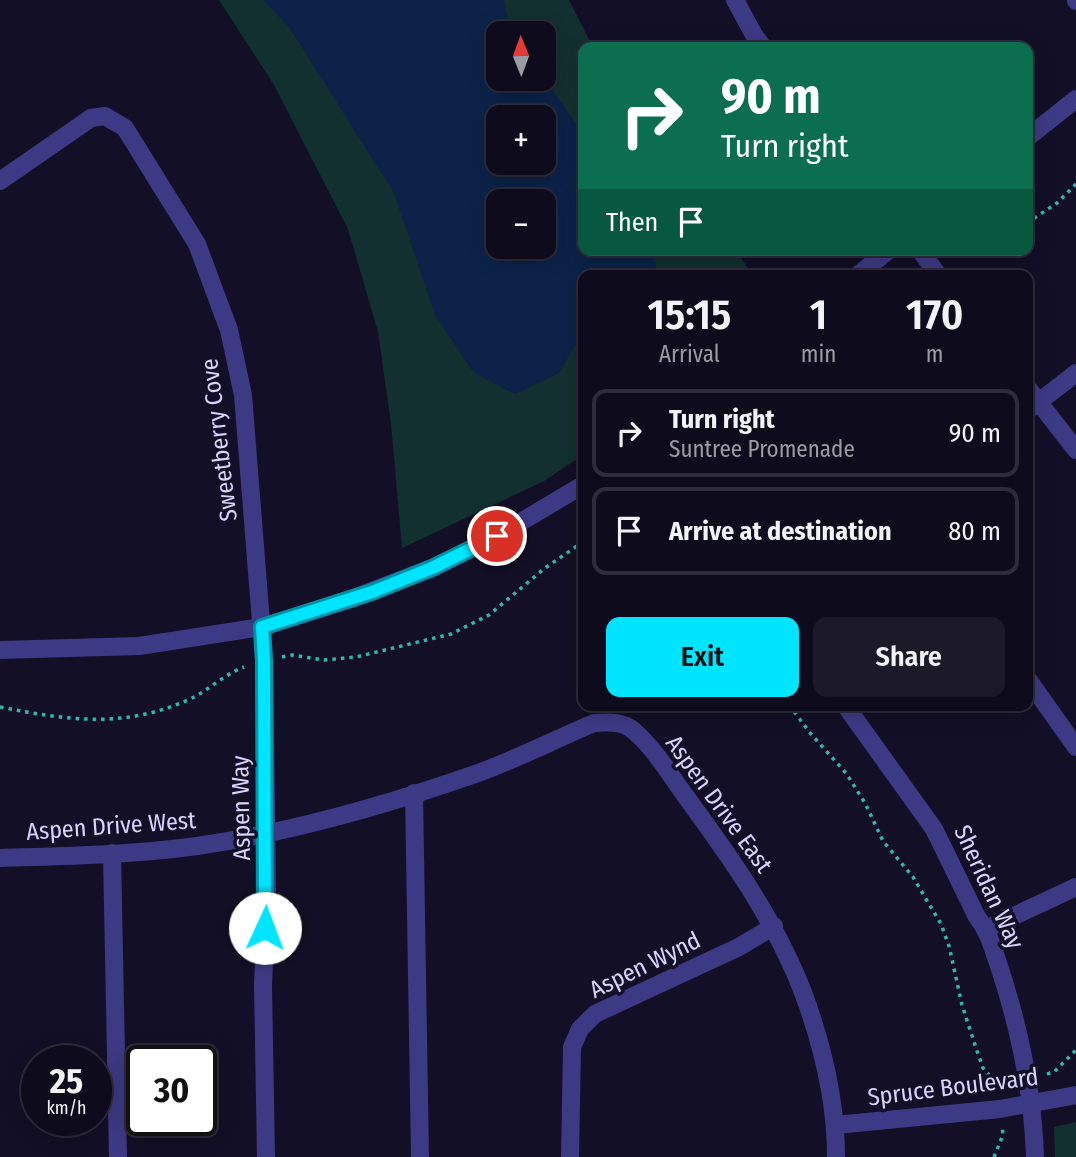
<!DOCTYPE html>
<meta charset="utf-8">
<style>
:root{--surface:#0e0b1c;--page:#1c1929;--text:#f1f3f6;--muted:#9b9ba3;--line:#2e2b3b;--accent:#00e5ff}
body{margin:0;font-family:"Fira Sans Condensed",sans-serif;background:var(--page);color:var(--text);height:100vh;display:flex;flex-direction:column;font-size:26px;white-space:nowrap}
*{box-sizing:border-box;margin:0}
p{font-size:23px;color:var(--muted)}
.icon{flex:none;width:38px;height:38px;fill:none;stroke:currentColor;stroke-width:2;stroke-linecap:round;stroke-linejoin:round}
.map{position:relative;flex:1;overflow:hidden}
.details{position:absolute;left:578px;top:270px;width:455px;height:441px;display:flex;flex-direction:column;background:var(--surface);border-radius:14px;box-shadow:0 4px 18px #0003,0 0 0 2px var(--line)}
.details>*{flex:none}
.guide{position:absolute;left:578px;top:42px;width:455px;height:214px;border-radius:14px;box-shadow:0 4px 18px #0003,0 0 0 2px var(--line);background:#0b6e4f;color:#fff;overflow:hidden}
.needle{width:46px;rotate:359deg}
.controls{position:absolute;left:486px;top:21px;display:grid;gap:14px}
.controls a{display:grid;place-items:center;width:70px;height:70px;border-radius:14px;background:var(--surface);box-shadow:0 4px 18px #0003,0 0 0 2px var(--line);font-size:35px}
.speed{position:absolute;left:21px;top:1045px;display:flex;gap:14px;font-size:35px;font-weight:700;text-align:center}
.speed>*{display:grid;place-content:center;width:91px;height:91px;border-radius:50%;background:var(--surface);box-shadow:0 4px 18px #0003,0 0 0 2px var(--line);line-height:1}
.speed small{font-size:18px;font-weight:400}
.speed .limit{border:4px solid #111;border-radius:10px;background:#fff;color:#111}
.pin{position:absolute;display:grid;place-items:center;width:60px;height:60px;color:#fff;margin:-30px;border:4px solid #fff;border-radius:50%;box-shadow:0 2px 7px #0007}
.me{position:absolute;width:77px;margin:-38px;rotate:2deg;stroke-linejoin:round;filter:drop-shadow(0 0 5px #0008)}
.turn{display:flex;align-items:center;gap:24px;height:147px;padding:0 28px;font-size:32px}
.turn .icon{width:91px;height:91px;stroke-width:2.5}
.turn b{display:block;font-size:49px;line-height:60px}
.then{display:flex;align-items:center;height:66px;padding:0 28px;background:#0003;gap:14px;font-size:26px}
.eta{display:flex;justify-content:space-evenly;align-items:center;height:119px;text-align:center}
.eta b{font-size:42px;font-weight:600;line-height:49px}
.primary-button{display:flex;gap:14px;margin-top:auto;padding:14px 28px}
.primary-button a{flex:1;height:80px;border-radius:14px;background:var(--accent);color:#111;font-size:28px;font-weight:600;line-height:80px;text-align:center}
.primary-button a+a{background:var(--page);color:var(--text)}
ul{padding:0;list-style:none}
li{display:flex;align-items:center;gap:21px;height:88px;margin:0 14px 10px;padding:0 14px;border:4px solid var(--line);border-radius:14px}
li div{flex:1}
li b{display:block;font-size:26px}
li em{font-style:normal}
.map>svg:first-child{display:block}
.green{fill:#12302f;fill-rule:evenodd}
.water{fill:#0c2248;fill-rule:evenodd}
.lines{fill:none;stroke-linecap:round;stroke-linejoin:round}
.path{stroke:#2fb8b0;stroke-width:3.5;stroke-dasharray:3.5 5;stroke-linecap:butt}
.minor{stroke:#3d3a85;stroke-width:18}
.route-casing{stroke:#0095a6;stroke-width:18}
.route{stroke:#00e5ff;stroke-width:12}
.labels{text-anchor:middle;stroke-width:7;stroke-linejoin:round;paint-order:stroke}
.street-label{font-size:24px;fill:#d9d4ff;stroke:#130f26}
</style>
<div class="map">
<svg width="1076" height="1157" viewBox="0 0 1076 1157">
<rect width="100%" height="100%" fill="#130f26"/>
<g class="green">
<path d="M 219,0 L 569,0 L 593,47 L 583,47 L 583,250 L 735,250 L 753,275 L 583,275 L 583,455 L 544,481 L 402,548 L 391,424 L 378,332 L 348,229 L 274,85 ZM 499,33 L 544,33 L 544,79 L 499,79 ZM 499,117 L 544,117 L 544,163 L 499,163 ZM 499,201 L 544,201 L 544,247 L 499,247 Z"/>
<polygon points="1076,1122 1076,1157 1055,1157 1054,1127"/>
</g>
<path class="water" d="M 263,0 L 503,0 L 509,23 L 515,33 L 499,33 L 499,79 L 544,78 L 583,134 L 583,250 L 652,250 L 656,263 L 654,275 L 583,275 L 583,342 L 574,347 L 559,373 L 515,394 L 473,372 L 435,315 L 394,193 L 289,27 ZM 499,117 L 544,117 L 544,163 L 499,163 ZM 499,201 L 544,201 L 544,247 L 499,247 Z"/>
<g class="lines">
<g class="path">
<polyline points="1027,223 1057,203 1076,184"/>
<polyline points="282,657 292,655 324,660 356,657 451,634 489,615 545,568 583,542"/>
<polyline points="789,705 811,734 846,773 865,803 883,841 913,877 941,924 949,946 962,1005 977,1051 983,1068 997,1084 997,1091"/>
<path d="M 0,707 C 67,720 122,729 188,700 C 208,691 223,675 244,667"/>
<polyline points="1047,1074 1054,1072 1076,1050"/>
<polyline points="994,1157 1003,1135 1002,1126"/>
</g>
<g class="minor">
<polyline points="735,0 754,35 763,47"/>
<polyline points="1076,0 1076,1"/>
<polyline points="1027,138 1076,99"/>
<polyline points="0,181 91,118 105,116 125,128 197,244 229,330 243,395 264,660 267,889 263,986 266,1157"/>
<polyline points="920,250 938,275"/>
<polyline points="858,275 889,250"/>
<polyline points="1027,387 1076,450"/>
<polyline points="1027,411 1076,373"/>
<polyline points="0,650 139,646 262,627 351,599 432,568 497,536 583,485"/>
<polyline points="1027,678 1076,747"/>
<path d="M 845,705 L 934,829 L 977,917 C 989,932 993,949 999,966 C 1019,1027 1033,1093 1035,1157"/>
<polyline points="414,793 420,1157"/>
<polyline points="112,853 118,1157"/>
<path d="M 0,858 C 66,856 132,855 197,846 C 293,832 390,804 481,772 C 519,758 556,739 594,723 C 607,722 623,721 634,731 C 654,748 669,773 684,794 C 731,858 776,921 804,995 C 823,1047 836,1102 836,1157"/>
<polyline points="986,929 1076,887"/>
<polyline points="836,1125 1000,1109 1076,1095"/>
<polyline points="570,1157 572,1047 580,1029 595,1014 739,947 774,926"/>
</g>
</g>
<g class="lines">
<defs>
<polyline id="route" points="265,928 264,660 262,627 372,592 432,568 497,536"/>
</defs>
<use href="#route" class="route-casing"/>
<use href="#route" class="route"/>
</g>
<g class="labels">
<g class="street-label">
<text transform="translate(219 440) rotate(-97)" y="8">Sweetberry Cove</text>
<text transform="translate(719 804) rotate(54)" y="8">Aspen Drive East</text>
<text transform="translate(241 808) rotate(-91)" y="8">Aspen Way</text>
<text transform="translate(111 826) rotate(-4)" y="8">Aspen Drive West</text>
<text transform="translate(989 887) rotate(65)" y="8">Sheridan Way</text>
<text transform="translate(645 965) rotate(-26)" y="8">Aspen Wynd</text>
<text transform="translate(953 1087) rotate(-7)" y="8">Spruce Boulevard</text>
</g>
</g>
</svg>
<div class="controls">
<a><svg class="needle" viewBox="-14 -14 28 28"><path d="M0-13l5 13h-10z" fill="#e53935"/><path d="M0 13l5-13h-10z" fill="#9b9ba3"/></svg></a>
<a>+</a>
<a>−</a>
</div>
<div class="speed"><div>25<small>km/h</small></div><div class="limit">30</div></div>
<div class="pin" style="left:497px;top:536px;background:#d93025"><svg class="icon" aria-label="arrive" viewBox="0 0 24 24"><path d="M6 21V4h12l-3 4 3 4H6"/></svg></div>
<svg class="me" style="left:265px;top:928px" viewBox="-20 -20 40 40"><circle r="19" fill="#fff"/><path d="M0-13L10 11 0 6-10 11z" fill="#00e5ff"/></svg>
<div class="guide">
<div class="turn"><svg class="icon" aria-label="right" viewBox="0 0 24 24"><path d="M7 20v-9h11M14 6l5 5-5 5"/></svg><div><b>90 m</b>Turn right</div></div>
<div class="then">Then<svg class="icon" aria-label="arrive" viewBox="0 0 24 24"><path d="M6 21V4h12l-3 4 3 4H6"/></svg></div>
</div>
<section class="details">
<div class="eta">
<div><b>15:15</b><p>Arrival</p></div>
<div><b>1</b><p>min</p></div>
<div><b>170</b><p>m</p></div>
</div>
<ul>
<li><svg class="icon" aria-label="right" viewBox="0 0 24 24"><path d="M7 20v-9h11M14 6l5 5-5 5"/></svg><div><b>Turn right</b><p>Suntree Promenade</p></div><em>90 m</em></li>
<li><svg class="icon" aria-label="arrive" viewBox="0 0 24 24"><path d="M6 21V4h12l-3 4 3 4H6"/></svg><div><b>Arrive at destination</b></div><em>80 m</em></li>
</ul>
<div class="primary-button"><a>Exit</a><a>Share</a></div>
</section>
</div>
